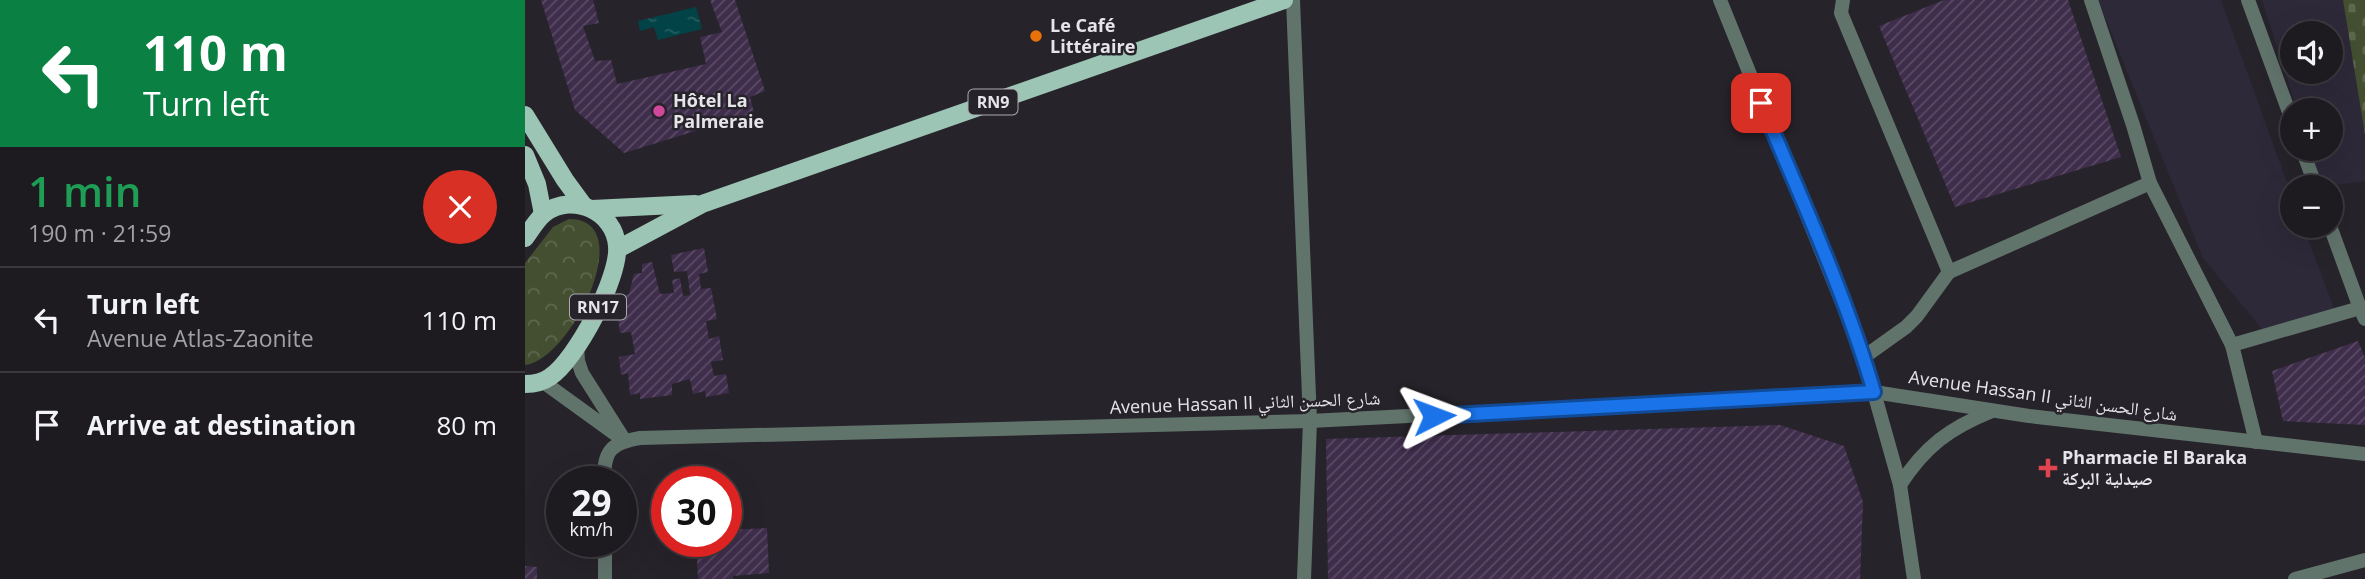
<!DOCTYPE html>
<meta charset="utf-8">
<style>
:root{--surface:#1d1a20;--page:#2a272d;--text:#f1f3f6;--muted:#a0a1a5;--line:#3b383e}
body{margin:0;font-family:"Open Sans","Noto Naskh Arabic",sans-serif;background:var(--page);color:var(--text);height:100vh;display:flex;flex-direction:column;font-size:26px;white-space:nowrap}
*{box-sizing:border-box;margin:0}
p{font-size:23px;color:var(--muted)}
.icon{flex:none;width:38px;height:38px;fill:none;stroke:currentColor;stroke-width:2;stroke-linecap:round;stroke-linejoin:round}
.map{position:relative;flex:1;overflow:hidden}
.drawer{display:flex;flex-direction:column;background:var(--surface);width:525px}
.drawer>*{flex:none}
.banner{background:#0b8043;color:#fff;overflow:hidden}
.tools{position:absolute;left:1755px;top:21px;display:grid;gap:14px}
.tools a{display:grid;place-items:center;width:63px;height:63px;border-radius:50%;background:var(--surface);box-shadow:0 7px 28px #0002,0 0 0 2px var(--line);font-size:35px}
.speed{position:absolute;left:21px;top:466px;display:flex;gap:14px;font-size:35px;font-weight:700;text-align:center}
.speed>*{display:grid;place-content:center;width:91px;height:91px;border-radius:50%;background:var(--surface);box-shadow:0 7px 28px #0002,0 0 0 2px var(--line);line-height:1}
.speed small{font-size:18px;font-weight:400}
.speed .limit{border:10px solid #d22;background:#fff;color:#111}
.pin{position:absolute;display:grid;place-items:center;width:60px;height:60px;color:#fff;margin:-30px;border-radius:14px;box-shadow:0 4px 10px #0006}
.me{position:absolute;width:77px;margin:-38px;rotate:87deg;stroke-linejoin:round;filter:drop-shadow(0 0 5px #0008)}
.turn{display:flex;align-items:center;gap:24px;height:147px;padding:0 28px;font-size:32px}
.turn .icon{width:91px;height:91px;stroke-width:2.5}
.turn b{display:block;font-size:49px;line-height:60px}
.round{display:grid;place-items:center;flex:none;width:74px;height:74px;border-radius:37px;background:var(--page)}
.headline{display:flex;align-items:center;justify-content:space-between;height:119px;padding:0 28px}
h1{font-size:42px;font-weight:600;line-height:52px;color:#1e9e55}
ul{padding:0;list-style:none}
li{display:flex;align-items:center;gap:21px;height:105px;padding:0 28px;border-top:2px solid var(--line)}
li div{flex:1}
li b{display:block;font-size:26px}
li em{font-style:normal}
main{display:flex;flex:1;min-height:0}
.map>svg:first-child{display:block}
.commercial{fill:#2d2939;fill-rule:evenodd}
.cemetery{fill:url(#cemetery-stones)}
.park{fill:url(#park-crowns)}
.water{fill:url(#water-ripples)}
.building{fill:url(#building-hatch)}
.lines{fill:none;stroke-linecap:round;stroke-linejoin:round}
.service{stroke:#61746c;stroke-width:14}
.minor{stroke:#61746c;stroke-width:14}
.primary{stroke:#9cc5b5;stroke-width:18}
.route-casing{stroke:#114b97;stroke-width:18}
.route{stroke:#1a73e8;stroke-width:12}
.food-dot{fill:#e8710a;stroke:#27232a;stroke-width:2.5}
.hotel-dot{fill:#d1479c;stroke:#27232a;stroke-width:2.5}
.health-dot{fill:#e0444e;stroke:#27232a;stroke-width:2.5}
.labels{text-anchor:middle;stroke-width:5;stroke-linejoin:round;paint-order:stroke}
.shield{fill:#27232a;stroke:#adabb0;stroke-width:2}
.shield-label{font-size:16px;font-weight:bold;fill:#e7e5ea}
.poi-label{font-size:18px;font-weight:bold;fill:#e7e5ea;stroke:#27232a;text-anchor:start}
.street-label{font-size:18px;fill:#e7e5ea;stroke:#27232a}
</style>
<main>
<section class="drawer">
<div class="banner">
<div class="turn"><svg class="icon" aria-label="left" viewBox="0 0 24 24"><path d="M17 20v-9H6M10 6l-5 5 5 5"/></svg><div><b>110 m</b>Turn left</div></div>
</div>
<div class="headline"><div><h1>1 min</h1><p>190 m · 21:59</p></div><a class="round" style="background:#d93025;color:#fff"><svg class="icon" aria-label="close" viewBox="0 0 24 24"><path d="M6 6l12 12M18 6L6 18"/></svg></a></div>
<ul>
<li><svg class="icon" aria-label="left" viewBox="0 0 24 24"><path d="M17 20v-9H6M10 6l-5 5 5 5"/></svg><div><b>Turn left</b><p>Avenue Atlas-Zaonite</p></div><em>110 m</em></li>
<li><svg class="icon" aria-label="arrive" viewBox="0 0 24 24"><path d="M6 21V4h12l-3 4 3 4H6"/></svg><div><b>Arrive at destination</b></div><em>80 m</em></li>
</ul>
</section>
<div class="map">
<svg width="1840" height="579" viewBox="0 0 1840 579">
<defs>
<pattern id="cemetery-stones" width="16" height="16" patternUnits="userSpaceOnUse" patternTransform="scale(1.75)"><rect width="16" height="16" fill="#434f30"/><path d="M2 7V4a2 2 0 0 1 4 0v3zM10 15v-3a2 2 0 0 1 4 0v3z" fill="#5e684e"/></pattern>
<pattern id="park-crowns" width="20" height="18" patternUnits="userSpaceOnUse" patternTransform="scale(1.75)"><rect width="20" height="18" fill="#434f30"/><path d="M2 6a3 3 0 1 1 6 0M12 15a3 3 0 1 1 6 0" fill="none" stroke="#5e684e"/></pattern>
<pattern id="water-ripples" width="26" height="14" patternUnits="userSpaceOnUse" patternTransform="scale(1.75)"><rect width="26" height="14" fill="#014346"/><path d="M2 4q2-2 4 0t4 0M15 11q2-2 4 0t4 0" fill="none" stroke="#265e61"/></pattern>
<pattern id="building-hatch" width="6" height="6" patternUnits="userSpaceOnUse" patternTransform="scale(1.75)"><rect width="6" height="6" fill="#3f2d4c"/><path d="M-1 1l2-2M0 6l6-6M5 7l2-2" fill="none" stroke="#5b4b66"/></pattern>
</defs>
<rect width="100%" height="100%" fill="#27232a"/>
<g class="commercial">
<polygon points="1573,0 1696,0 1767,196 1768,226 1778,226 1810,311 1738,330 1678,258"/>
<path d="M 1737,0 L 1818,0 L 1840,135 L 1840,181 L 1797,187 L 1785,149 L 1806,149 L 1806,110 L 1772,110 ZM 1768,33 L 1806,33 L 1806,72 L 1768,72 Z"/>
</g>
<polygon class="cemetery" points="1818,0 1840,0 1840,135"/>
<path class="park" d="M 44,219 C 115,219 46,360 0,365 L 0,263 L 28,227 Z"/>
<polygon class="water" points="171,7 177,29 133,40 129,27 115,31 113,21"/>
<g class="building">
<polygon points="16,0 68,0 74,23 58,26 70,61 86,60 92,84 181,64 175,37 197,32 185,0 210,0 240,91 225,97 229,113 99,153 50,110"/>
<polygon points="1419,0 1543,0 1596,157 1430,207 1354,26"/>
<polygon points="179,248 183,272 174,274 176,289 186,288 192,319 181,321 184,339 194,336 198,360 186,362 189,376 201,374 204,393 181,397 180,391 168,394 165,379 147,384 147,395 115,399 115,393 105,395 103,373 96,375 94,357 110,354 106,332 95,333 92,312 97,296 104,294 109,274 117,273 117,264 127,262 135,294 149,293 147,280 155,278 158,296 165,295 162,271 149,272 146,255"/>
<polygon points="1833,341 1840,358 1840,425 1758,421 1747,371"/>
<polygon points="1255,425 1319,446 1338,502 1335,579 803,579 801,439"/>
<polygon points="242,528 244,573 208,576 208,579 173,579 171,541 201,541 201,530"/>
<polygon points="0,566 12,567 12,579 0,579"/>
</g>
<g class="lines">
<g class="service">
<polyline points="1723,0 1768,123"/>
<polyline points="1777,149 1791,187"/>
<polyline points="1805,226 1835,308"/>
<polyline points="1770,579 1840,560"/>
</g>
<g class="minor">
<polyline points="768,0 785,421 779,579"/>
<polyline points="1195,0 1339,357 1375,485 1389,579"/>
<polyline points="1318,0 1316,13 1424,272 1625,183"/>
<polyline points="1566,0 1608,125 1625,183 1707,345"/>
<polyline points="52,346 53,361 57,373 100,441"/>
<polyline points="1339,357 1381,327 1392,316 1424,272"/>
<polyline points="17,381 93,436"/>
<polyline points="1731,442 1707,345 1835,308 1840,319"/>
<path d="M 79,481 C 79,451 85,443 115,438 L 785,421 L 1349,392 L 1504,416 L 1840,454"/>
<path d="M 1375,485 C 1400,446 1425,428 1467,411"/>
<polyline points="80,541 80,579"/>
</g>
<g class="primary">
<polyline points="0,115 40,180 59,206"/>
<polyline points="0,155 12,184 18,214"/>
<polyline points="67,209 170,204"/>
<path d="M 0,238 C 6,230 12,219 20,213 C 48,192 90,212 92,246 C 95,277 51,360 25,377 C 18,382 9,384 0,384"/>
<polyline points="93,249 177,204 759,0"/>
</g>
</g>
<g class="lines">
<defs>
<path id="route" d="M 909,416 L 1349,392 C 1320,293 1276,198 1236,103"/>
</defs>
<use href="#route" class="route-casing"/>
<use href="#route" class="route"/>
</g>
<circle class="food-dot" cx="511" cy="36" r="7"/>
<circle class="hotel-dot" cx="134" cy="111" r="7"/>
<path class="health-dot" d="M1519.5 457.5h7v7h7v7h-7v7h-7v-7h-7v-7h7z"/>
<g class="labels">
<g class="shield">
<rect x="443.5" y="89.5" width="49" height="25" rx="5"/>
<rect x="45" y="294.5" width="56" height="25" rx="5"/>
</g>
<g class="shield-label">
<text x="468" y="108">RN9</text>
<text x="73" y="313">RN17</text>
</g>
<g class="poi-label">
<text x="525" y="32">Le Café<tspan x="525" dy="21">Littéraire</tspan></text>
<text x="148" y="107">Hôtel La<tspan x="148" dy="21">Palmeraie</tspan></text>
<text x="1537" y="464">Pharmacie El Baraka<tspan x="1537" dy="21">صيدلية البركة</tspan></text>
</g>
<g class="street-label">
<text transform="translate(1518 396) rotate(8)" y="6">Avenue Hassan II شارع الحسن الثاني</text>
<text transform="translate(720 403) rotate(-2)" y="6">Avenue Hassan II شارع الحسن الثاني</text>
</g>
</g>
</svg>
<div class="tools">
<a><svg class="icon" aria-label="sound" viewBox="0 0 24 24"><path d="M4 9h4l5-4v14l-5-4H4zM17 9q2 3 0 6"/></svg></a>
<a>+</a>
<a>−</a>
</div>
<div class="speed"><div>29<small>km/h</small></div><div class="limit">30</div></div>
<div class="pin" style="left:1236px;top:103px;background:#d93025"><svg class="icon" aria-label="arrive" viewBox="0 0 24 24"><path d="M6 21V4h12l-3 4 3 4H6"/></svg></div>
<svg class="me" style="left:909px;top:416px" viewBox="-20 -20 40 40"><path d="M0-17L14 15 0 8-14 15z" fill="#1a73e8" stroke="#fff" stroke-width="4"/></svg>
</div>
</main>
